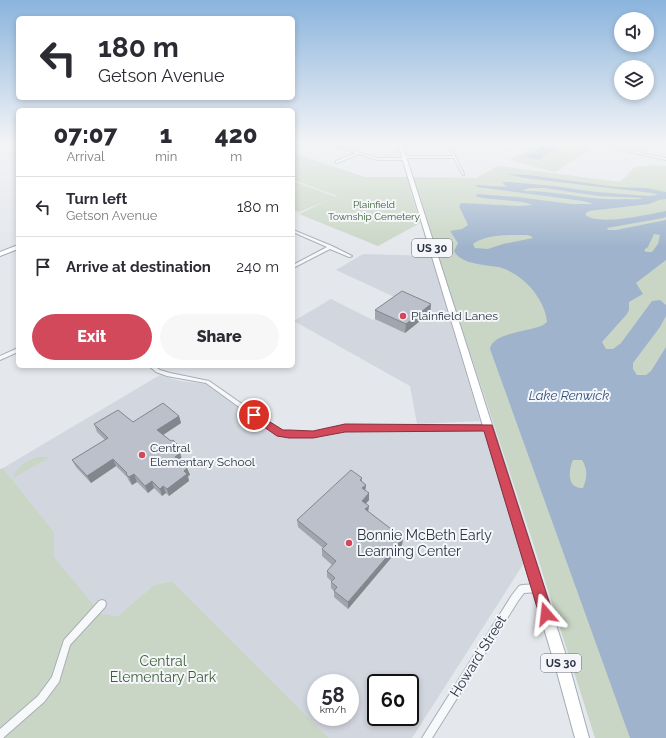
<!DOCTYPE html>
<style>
:root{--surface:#fff;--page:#f7f7f7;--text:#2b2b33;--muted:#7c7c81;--line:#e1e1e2;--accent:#d1495b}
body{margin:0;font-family:Raleway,sans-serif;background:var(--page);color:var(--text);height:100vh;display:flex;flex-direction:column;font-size:15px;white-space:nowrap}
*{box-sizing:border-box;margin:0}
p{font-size:13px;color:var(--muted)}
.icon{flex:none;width:22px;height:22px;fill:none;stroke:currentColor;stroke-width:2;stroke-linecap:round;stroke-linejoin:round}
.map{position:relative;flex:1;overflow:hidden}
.side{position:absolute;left:16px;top:108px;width:279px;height:260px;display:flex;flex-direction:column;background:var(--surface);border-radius:6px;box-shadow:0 2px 6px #0003}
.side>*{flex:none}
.guide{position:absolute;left:16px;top:16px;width:279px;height:84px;border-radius:6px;box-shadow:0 2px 6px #0003;background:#fff;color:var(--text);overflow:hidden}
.tools{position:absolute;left:614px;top:12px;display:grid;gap:8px}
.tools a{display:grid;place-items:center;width:40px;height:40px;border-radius:50%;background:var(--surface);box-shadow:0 2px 6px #0003;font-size:20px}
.speed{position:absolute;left:307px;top:674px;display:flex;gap:8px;font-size:20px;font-weight:700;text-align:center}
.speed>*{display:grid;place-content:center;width:52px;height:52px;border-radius:50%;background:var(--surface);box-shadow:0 2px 6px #0003;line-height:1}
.speed small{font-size:10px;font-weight:400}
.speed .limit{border:2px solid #111;border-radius:6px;background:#fff;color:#111}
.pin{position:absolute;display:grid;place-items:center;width:34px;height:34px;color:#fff;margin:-17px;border:2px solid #fff;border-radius:50%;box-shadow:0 1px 4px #0007}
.me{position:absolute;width:44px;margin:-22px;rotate:343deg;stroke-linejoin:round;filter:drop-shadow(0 0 3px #0008)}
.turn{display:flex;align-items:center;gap:14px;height:84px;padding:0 16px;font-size:18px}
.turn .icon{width:52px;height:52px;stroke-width:2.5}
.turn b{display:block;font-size:28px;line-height:34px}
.eta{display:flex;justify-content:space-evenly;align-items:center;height:68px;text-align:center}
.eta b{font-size:24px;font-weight:800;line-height:28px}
.primary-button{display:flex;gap:8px;margin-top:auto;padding:8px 16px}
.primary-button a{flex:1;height:46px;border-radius:24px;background:var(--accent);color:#fff;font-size:16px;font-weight:800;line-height:46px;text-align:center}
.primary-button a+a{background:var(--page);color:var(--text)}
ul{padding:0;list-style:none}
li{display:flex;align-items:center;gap:12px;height:60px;padding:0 16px;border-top:1px solid var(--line)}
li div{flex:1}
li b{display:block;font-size:15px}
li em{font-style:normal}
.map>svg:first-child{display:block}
.built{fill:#d2d6de;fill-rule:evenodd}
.green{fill:#c9d6c5}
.water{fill:#9fb4cc;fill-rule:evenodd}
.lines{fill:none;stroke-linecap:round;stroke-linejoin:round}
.minor-casing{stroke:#a9aeb7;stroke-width:2}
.primary-casing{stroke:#a3abb8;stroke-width:2}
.minor{fill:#f7f8fa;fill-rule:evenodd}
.primary{fill:#fff;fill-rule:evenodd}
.wall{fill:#a1a5ae}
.shaded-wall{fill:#83868d}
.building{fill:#bbc0ca;stroke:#83868d}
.route{fill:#d1495b;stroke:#882f3b}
.poi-dot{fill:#d1495b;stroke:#f4f6f9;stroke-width:1.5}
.labels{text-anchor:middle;stroke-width:4;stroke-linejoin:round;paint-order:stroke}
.far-park-label{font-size:10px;fill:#3f6138;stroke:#f4f6f9}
.shield{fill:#f4f6f9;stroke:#676e7b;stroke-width:1}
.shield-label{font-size:11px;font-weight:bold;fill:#2b3445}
.poi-label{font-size:12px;fill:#2b3445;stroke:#f4f6f9;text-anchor:start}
.water-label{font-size:13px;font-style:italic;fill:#34527a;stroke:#f4f6f9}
.near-poi-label{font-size:14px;fill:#2b3445;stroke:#f4f6f9;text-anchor:start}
.near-street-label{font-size:14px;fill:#2b3445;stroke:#f4f6f9}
.near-park-label{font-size:14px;fill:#3f6138;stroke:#f4f6f9}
</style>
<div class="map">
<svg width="666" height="738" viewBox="0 0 666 738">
<rect width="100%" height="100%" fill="#e4e7ec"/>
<g class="built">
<polygon points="363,254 431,256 480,421 417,424 410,386 294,321 331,299 373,320 401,300 336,270"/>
<path d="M 160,375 L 180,381 L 206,384 L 261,424 L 284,437 L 313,437 L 341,431 L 484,430 L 524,563 L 412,738 L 329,738 L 172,581 L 154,585 L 118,616 L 101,615 L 54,557 L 54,532 L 3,468 ZM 316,683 L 350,683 L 350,717 L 316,717 ZM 376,683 L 410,683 L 410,717 L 376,717 Z"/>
</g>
<g class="green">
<polygon points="538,144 598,144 555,172 510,160"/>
<polygon points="293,153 365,177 407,177 420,223 378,246 299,214 337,196 293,180"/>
<polygon points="657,165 666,166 666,738 595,738 532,540 412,177 476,178 498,166 620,182 635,167"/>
<polygon points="293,181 336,197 299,212 293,210"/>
<path d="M 39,457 L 50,457 L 13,478 C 17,466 27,460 39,457 Z"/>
<polygon points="3,468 54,532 54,557 101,614 118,616 154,585 172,581 329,738 0,738 0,469"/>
</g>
<g class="water">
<polygon points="544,146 552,146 559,148 544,155 541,159 534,159 525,156"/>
<path d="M 505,174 L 529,175 L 616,187 L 646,188 L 666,192 L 666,199 L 659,200 L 649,204 L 589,211 L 585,214 C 596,227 650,214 666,211 L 666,217 L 663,218 L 607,228 L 608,230 L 616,230 L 666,220 L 666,260 L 636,283 L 643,294 L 629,302 L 629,310 L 627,314 L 602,342 L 606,349 L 613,349 L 621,343 L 652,301 L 660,300 L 666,305 L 666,316 L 660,327 L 633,363 L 633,369 L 637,375 L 646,375 L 651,371 L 666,347 L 666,738 L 630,738 L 490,349 C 492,332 530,332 543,325 L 547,322 C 546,313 543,306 539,299 C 531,285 517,273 502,268 C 487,264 462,266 454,251 L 458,243 L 450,231 L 462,229 L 468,225 L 459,206 L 461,203 L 520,206 L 532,205 C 525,200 489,200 477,197 L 476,194 L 517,197 L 571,204 L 594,204 L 583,201 L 477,187 L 476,185 L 507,187 L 502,182 L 508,182 L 554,186 L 596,192 L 649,196 L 658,195 L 652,193 L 525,178 ZM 530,188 L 544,188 L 598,196 L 643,198 C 638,200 631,199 625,199 C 591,201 559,191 525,191 L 523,190 ZM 654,234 L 660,235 L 658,244 L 652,252 L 646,252 L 644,250 L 648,247 ZM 527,235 L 531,236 L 533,238 L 503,244 L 488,249 L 475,248 L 473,244 C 486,234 510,235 527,235 ZM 573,460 L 582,460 C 588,469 587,479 583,488 C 567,489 568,471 573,460 Z"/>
</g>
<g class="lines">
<defs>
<g id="minor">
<polygon points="326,144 329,144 378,158 405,158 406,159 405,160 378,160 359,154 337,163 336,163 336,161 356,153"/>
<polygon points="447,144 449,144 464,174 464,175 462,174 454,158 404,158 403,157 404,156 453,156"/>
<polygon points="595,144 599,144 638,152 649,144 652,144 640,153 666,158 666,160"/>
<rect x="664" y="144" width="2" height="1"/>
<polygon points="293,230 332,246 352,256 350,257 349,257 330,249 293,268 293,265 327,247 293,232"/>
<polygon points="18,348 18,352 0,360 0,356"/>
<polygon points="149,366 154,366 160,370 170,373 209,381 282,432 313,433 345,426 488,425 490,426 491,427 490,428 488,429 345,430 313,437 281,436 279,436 206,383 167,376 156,372"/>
<polygon points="538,584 541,585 542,588 541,591 538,592 524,593 518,601 432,738 422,738 512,595 519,586 522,585"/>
<polygon points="102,600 105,601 106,604 105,607 70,645 59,682 44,702 3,738 0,738 0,729 38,696 52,677 64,640 99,601"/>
</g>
<g id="primary">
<polygon points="303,144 308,144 293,150 293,148"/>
<polygon points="398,144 402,144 569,665 589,738 575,738 555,665"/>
<polygon points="18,245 18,249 0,256 0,252"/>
</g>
</defs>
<use href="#minor" class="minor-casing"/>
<use href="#primary" class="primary-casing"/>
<use href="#minor" class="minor"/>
<use href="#primary" class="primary"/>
</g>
<g class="wall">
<polygon points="431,304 430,313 405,333 375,319 375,310"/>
<polygon points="179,416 181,423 163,435 180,452 182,460 180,462 187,468 190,475 188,476 189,481 169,496 166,493 162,496 154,488 148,493 137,482 132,485 129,481 127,477 116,466 91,483 76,467 72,460 105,440 97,432 94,424 133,422"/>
<polygon points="362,478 362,482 366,485 365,490 369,500 366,504 368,512 403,538 402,545 348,609 334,597 334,591 331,588 331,581 327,577 327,571 332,565 322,556 322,549 323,548 298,527 297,520"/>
</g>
<g class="shaded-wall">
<polygon points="431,304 430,313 405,333 406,324"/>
<polygon points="179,416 181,423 160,437 157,430"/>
<polygon points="178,445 180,452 176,455 174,448"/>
<polygon points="180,453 182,460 177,464 175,457"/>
<polygon points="113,459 116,466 91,483 87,476"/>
<polygon points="187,468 190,475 188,476 189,481 169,496 167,489 184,471"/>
<polygon points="134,474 137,482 132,485 129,477"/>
<polygon points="152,481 154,488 148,493 145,486"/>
<polygon points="366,485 365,492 362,488"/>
<polygon points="163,486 166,493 162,496 160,489"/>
<polygon points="369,493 369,500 361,508 362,501"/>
<polygon points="369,506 368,513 365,509"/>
<polygon points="403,538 402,545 348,609 348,602"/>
</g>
<g class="building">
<polygon points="402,291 431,304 406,324 375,310"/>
<polygon points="163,403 179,416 157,430 171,441 173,440 178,445 174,448 180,453 175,457 187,468 184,471 187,474 167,489 163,486 160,489 152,481 145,486 134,474 129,477 126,474 127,473 113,459 87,476 72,460 108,438 94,424 118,410 133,422"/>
<polygon points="351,470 362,478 360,480 366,485 362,488 369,493 362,501 369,506 365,509 403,538 348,602 334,591 337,587 331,582 335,578 327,571 336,561 322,549 327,544 297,520"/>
</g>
<linearGradient id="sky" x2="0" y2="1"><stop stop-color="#8bb4dd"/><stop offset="0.58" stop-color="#f3f4f6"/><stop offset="1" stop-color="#f3f4f6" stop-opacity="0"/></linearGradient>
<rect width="666" height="247" fill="url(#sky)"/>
<polygon class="route" points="254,412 283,430 289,430 313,431 345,424 492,425 553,614 551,618 546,621 541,618 539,614 484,431 345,432 313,438 289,438 277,436 251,418 249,415 251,413"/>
<g class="poi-dot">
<circle cx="403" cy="316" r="4"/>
<circle cx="142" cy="455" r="4"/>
<circle cx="349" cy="543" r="4"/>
</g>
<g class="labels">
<g class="far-park-label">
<text x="374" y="208">Plainfield<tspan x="374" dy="12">Township Cemetery</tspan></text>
</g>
<g class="shield">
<rect x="412" y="239" width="40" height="18" rx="3"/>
<rect x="541" y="654" width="40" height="18" rx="3"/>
</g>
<g class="shield-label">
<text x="432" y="252">US 30</text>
<text x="561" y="667">US 30</text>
</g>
<g class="poi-label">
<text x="411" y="320">Plainfield Lanes</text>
<text x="150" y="452">Central<tspan x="150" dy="14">Elementary School</tspan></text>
</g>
<g class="water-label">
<text x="569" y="400">Lake Renwick</text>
</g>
<g class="near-poi-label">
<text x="357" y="540">Bonnie McBeth Early<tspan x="357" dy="16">Learning Center</tspan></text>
</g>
<g class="near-street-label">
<text transform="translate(478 656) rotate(-58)" y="5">Howard Street</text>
</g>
<g class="near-park-label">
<text x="163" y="666">Central<tspan x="163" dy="16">Elementary Park</tspan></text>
</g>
</g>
</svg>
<div class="tools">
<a><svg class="icon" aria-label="sound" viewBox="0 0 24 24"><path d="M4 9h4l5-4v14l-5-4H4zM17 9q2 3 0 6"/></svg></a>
<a><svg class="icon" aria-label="layers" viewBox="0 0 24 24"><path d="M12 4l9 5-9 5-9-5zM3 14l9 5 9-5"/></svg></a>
</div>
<div class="speed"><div>58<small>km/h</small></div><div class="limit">60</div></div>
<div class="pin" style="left:254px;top:415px;background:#d93025"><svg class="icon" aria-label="arrive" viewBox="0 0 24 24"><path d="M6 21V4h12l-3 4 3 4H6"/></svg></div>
<svg class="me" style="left:546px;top:614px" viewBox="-20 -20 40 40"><path d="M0-17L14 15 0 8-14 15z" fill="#d1495b" stroke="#fff" stroke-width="4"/></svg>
<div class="guide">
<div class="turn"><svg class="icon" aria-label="left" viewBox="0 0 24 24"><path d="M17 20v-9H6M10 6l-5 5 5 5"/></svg><div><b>180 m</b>Getson Avenue</div></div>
</div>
<section class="side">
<div class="eta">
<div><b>07:07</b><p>Arrival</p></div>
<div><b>1</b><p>min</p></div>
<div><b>420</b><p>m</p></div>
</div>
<ul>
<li><svg class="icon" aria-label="left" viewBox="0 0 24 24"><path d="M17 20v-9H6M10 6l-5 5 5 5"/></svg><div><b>Turn left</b><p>Getson Avenue</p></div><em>180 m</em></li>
<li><svg class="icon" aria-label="arrive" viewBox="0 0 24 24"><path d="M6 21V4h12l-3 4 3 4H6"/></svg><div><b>Arrive at destination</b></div><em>240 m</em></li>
</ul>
<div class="primary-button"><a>Exit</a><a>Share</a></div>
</section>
</div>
